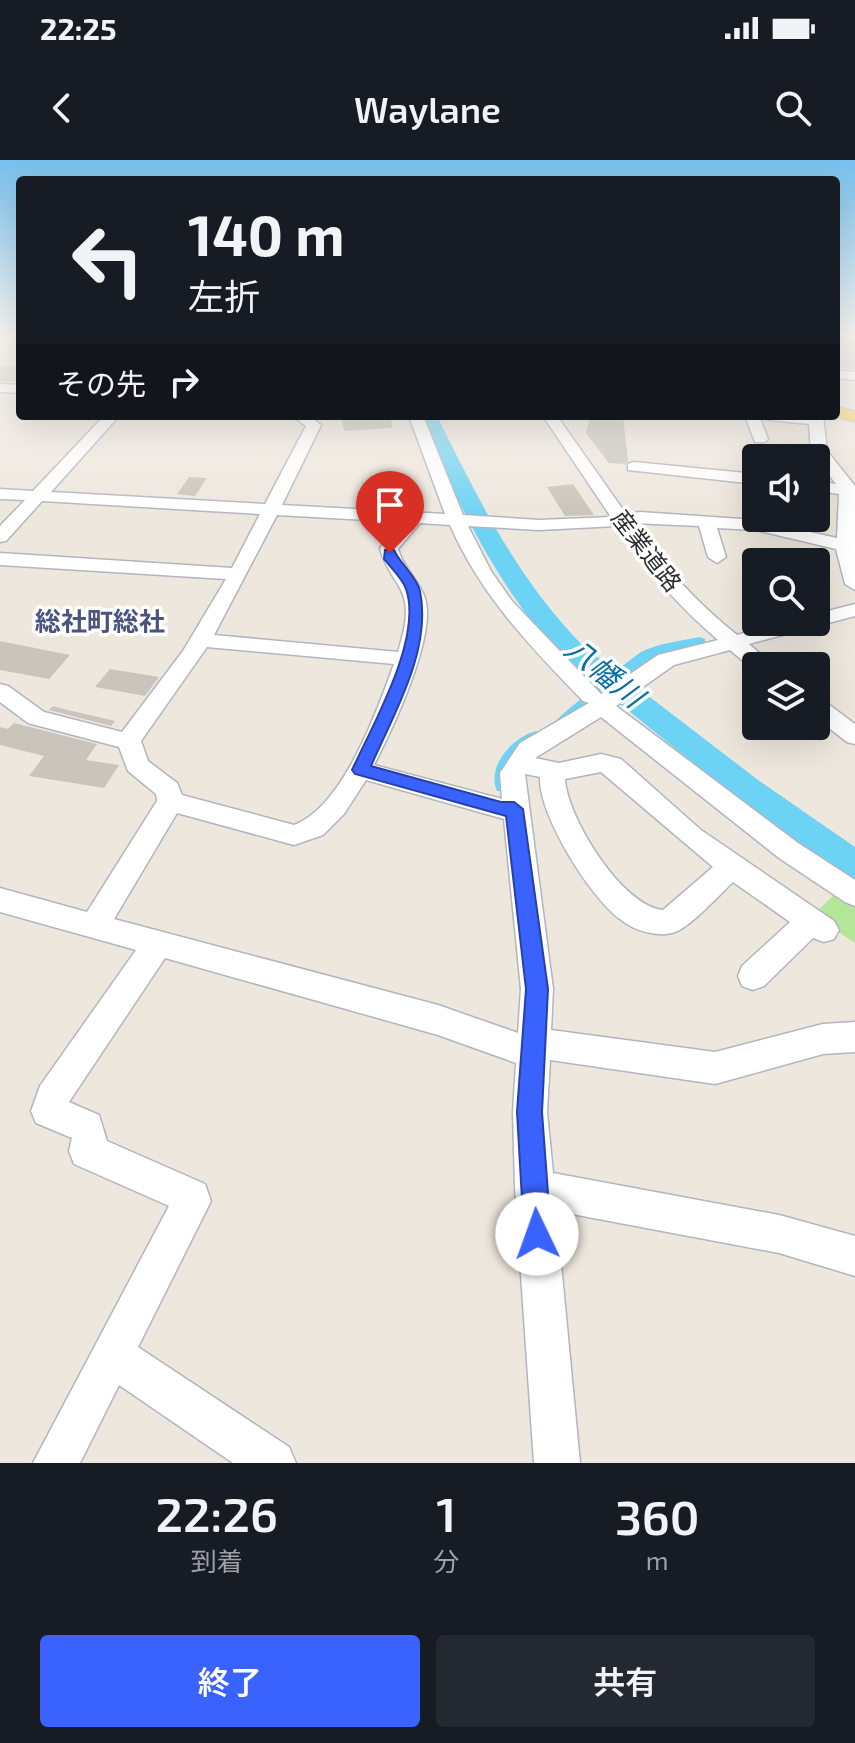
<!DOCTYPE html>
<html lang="ja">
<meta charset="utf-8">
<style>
:root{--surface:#171b24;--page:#242831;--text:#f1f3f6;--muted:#9ea1a6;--accent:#3a62ff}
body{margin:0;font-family:"Exo 2","Noto Sans JP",sans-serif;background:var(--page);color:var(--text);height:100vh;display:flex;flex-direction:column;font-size:30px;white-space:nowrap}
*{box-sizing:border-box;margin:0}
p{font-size:26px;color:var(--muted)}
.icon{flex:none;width:44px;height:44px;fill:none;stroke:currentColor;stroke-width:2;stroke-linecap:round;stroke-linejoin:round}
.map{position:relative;height:1303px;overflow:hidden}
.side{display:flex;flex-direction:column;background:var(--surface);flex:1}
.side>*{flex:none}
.banner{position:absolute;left:16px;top:16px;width:824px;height:244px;border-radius:8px;box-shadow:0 8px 32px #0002;background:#171b24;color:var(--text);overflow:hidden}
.controls{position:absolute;left:742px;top:284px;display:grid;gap:16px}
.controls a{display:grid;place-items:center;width:88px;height:88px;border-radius:8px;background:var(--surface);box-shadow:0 8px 32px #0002;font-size:40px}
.pin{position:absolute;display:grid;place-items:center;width:68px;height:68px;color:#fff;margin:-82px -34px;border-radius:50% 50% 50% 0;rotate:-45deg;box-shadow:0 0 8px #0007}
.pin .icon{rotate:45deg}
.me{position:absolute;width:88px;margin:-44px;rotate:357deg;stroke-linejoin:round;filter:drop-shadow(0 0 6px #0008)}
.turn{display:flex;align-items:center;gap:28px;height:168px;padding:0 40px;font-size:36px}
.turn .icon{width:104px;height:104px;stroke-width:2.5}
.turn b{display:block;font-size:56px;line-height:68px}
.then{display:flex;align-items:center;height:76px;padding:0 40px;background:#0003;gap:16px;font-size:30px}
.eta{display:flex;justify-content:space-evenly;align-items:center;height:136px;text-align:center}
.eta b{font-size:48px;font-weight:600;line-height:56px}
.primary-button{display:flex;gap:16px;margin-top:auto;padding:16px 40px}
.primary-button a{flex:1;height:92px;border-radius:8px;background:var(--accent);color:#fff;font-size:32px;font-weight:600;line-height:92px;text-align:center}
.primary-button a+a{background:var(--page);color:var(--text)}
.status{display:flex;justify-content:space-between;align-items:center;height:56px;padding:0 40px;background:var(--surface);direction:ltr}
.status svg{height:22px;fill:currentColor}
header{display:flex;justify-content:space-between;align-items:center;height:104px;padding:0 40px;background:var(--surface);font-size:36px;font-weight:600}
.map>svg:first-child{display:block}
.green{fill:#b4e698}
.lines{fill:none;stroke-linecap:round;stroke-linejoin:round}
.canal{fill:#6dd3f4;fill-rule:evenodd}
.river{fill:#6dd3f4;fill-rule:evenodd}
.building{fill:#c9c5bc}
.minor-casing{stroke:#b2b5c0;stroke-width:3}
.major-casing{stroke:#c8c8c8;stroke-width:3}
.minor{fill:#fff;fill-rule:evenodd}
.major{fill:#f6cf5a;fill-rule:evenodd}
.route{fill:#3a62ff;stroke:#2640a6;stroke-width:2}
.labels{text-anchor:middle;stroke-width:7;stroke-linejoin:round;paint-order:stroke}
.far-street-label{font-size:24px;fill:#2c2c2c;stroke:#fff}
.far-quarter-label{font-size:26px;font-weight:bold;fill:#4a547f;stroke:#fff}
.water-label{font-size:30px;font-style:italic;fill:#0871a4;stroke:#fff}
</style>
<div class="status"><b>22:25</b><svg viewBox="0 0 49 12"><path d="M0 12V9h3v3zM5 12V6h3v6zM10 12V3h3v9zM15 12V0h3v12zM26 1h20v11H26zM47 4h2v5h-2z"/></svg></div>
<header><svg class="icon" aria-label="back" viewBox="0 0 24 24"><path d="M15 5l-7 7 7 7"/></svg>Waylane<svg class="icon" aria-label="search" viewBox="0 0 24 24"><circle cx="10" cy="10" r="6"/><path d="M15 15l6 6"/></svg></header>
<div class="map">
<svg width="855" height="1303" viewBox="0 0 855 1303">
<rect width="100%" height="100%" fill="#eee7de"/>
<polygon class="green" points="836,733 855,744 855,783 813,755"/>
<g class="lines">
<g class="canal">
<path d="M 699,477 L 705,479 L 705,485 L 663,495 L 644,504 L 631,519 L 570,566 L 564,568 L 555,562 C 561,554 635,495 643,491 C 661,483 681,481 699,477 Z"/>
<path d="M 536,571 L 545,577 L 520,600 L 511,631 L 497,631 C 486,606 513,577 536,571 Z"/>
</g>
<path class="river" d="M 419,256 L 437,256 C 478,339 517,418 582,485 L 758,620 L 855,687 L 855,720 L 842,716 L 734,636 L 562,497 C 496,426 458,343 419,256 Z"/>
</g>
<g class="building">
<polygon points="836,179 855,180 855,209 836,207"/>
<polygon points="0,206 20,207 20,222 0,221"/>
<polygon points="341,256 391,256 392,268 344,271"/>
<polygon points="590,256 623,256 628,301 625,304 609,303 586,273"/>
<polygon points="189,317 207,318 195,336 177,334"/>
<polygon points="573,324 594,355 565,356 547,327"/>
<polygon points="0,481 70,495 49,519 0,510"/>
<polygon points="110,509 159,517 145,536 95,527"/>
<polygon points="53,546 68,550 115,561 111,566 49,550"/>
<polygon points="14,563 97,584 86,600 119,605 104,628 29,616 44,596 0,585 0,567 8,569"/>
</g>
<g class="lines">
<defs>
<g id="minor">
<polygon points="836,210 855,212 855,220 836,218"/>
<polygon points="0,224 20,225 20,233 0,232"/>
<path d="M 104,256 L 119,256 L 51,332 L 265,344 L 306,266 L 292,256 L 309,256 L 321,265 L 282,345 L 445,354 L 409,256 L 423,256 L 463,355 L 539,360 L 611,357 L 543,256 L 557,256 L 626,354 L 640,352 L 756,360 L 837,378 L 839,334 L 816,331 L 816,321 L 836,324 L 811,292 L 809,264 L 769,260 L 762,256 L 823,256 L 827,291 L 855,326 L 855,430 L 845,424 L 836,389 L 756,370 L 717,368 L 726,397 L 717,403 L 708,397 L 699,366 L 633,363 C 663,406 696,442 737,475 L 785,462 L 816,462 L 816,454 L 855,444 L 855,456 L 749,484 L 774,506 L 756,506 L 755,511 L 730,490 L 674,505 L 616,546 L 798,683 L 855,720 L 855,746 L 845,742 L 779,698 L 601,557 L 535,598 L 559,603 L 601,594 L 621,599 L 701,670 L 834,761 L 839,770 L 834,779 L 824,782 L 813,778 L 764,826 L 753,830 L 742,826 L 738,816 L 742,806 L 790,762 L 733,722 C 719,735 689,769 672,773 C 656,777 632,770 620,759 C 590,737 538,654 540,617 L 525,614 L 553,829 L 551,870 L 715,892 L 823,864 L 855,862 L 855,892 L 823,894 L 715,924 L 550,900 L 547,952 L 553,1013 L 779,1055 L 855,1076 L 855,1116 L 779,1093 L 556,1051 L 580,1303 L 534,1303 L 515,1028 L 513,952 L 516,903 L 438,875 L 165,798 L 69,942 L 99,955 L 107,981 L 205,1024 L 211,1041 L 138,1187 L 289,1287 L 296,1303 L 233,1303 L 119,1225 L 80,1303 L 33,1303 L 169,1046 L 74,1004 L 69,991 L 72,978 L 36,963 L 31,951 L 40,926 L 136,790 L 0,752 L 0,728 L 87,752 L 157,641 L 156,634 L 128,611 L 119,587 L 28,563 L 0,542 L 0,524 L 8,526 L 44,552 L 122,572 L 183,491 L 226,419 L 0,405 L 0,393 L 232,408 L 260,354 L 42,341 L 6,381 L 0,382 L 0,366 L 25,340 L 0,339 L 0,329 L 33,331 ZM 277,355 L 403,362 L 380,388 C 383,402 390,411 397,423 C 412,445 405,468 398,492 L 214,475 ZM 420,363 L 450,365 C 481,436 530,486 583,541 L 589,543 L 520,583 L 500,613 L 502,639 L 374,605 C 392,570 437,476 425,438 C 419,420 403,408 398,389 ZM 468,366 L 539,370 L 617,366 C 646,409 678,446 718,480 L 658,495 L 601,534 L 512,441 L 491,411 ZM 207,487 L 394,504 C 377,551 343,647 294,665 L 182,635 L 177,623 L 148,601 L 141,581 ZM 601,612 L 713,707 L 663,750 C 623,747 567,658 565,619 ZM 366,620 L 504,659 L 521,829 L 518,873 L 438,845 L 114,759 L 177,653 L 294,685 L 323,675 L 344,654 Z"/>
<polygon points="745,256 759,256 768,279 765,282 755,282"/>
<polygon points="634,302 756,314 756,324 628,310 628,304"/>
<polygon points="816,539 824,541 855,564 855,584 847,582 816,558"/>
</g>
<polygon id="major" points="836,247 855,251 855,261 831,256 836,256"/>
</defs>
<use href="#minor" class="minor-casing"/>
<use href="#major" class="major-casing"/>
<use href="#minor" class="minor"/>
<use href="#major" class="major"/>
</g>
<linearGradient id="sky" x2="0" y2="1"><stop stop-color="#77c0ed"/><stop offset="0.49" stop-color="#f7f4f0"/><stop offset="1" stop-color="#f7f4f0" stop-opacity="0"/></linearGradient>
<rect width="855" height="357" fill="url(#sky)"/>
<path class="route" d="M 385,390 L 394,390 C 400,404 417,417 420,431 C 432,490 394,553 371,606 L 501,642 L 514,642 L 523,649 L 548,829 L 542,952 L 551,1074 L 547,1084 L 537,1088 L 528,1084 L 524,1074 L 517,952 L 526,829 L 506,656 L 355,614 L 352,610 C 373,564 423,478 406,429 C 403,419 391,408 384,399 Z"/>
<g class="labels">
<g class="far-street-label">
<text transform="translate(646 391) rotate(52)" y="8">産業道路</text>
</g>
<g class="far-quarter-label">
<text x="100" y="471">総社町総社</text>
</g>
<g class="water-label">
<text transform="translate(604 513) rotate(39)" y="10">八幡川</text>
</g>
</g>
</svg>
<div class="controls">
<a><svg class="icon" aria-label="sound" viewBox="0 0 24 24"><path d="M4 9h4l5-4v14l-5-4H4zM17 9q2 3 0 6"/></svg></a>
<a><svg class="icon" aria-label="search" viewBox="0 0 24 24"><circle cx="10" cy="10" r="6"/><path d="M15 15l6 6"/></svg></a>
<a><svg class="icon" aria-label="layers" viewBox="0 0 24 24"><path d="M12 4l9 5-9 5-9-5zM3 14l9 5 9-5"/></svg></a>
</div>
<div class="pin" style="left:390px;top:393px;background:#d93025"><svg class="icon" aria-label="arrive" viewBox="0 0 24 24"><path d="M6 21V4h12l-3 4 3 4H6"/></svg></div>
<svg class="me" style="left:537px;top:1074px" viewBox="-20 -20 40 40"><circle r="19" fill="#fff"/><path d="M0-13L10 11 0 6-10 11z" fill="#3a62ff"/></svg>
<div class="banner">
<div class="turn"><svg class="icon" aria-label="left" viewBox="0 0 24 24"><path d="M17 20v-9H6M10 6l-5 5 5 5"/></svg><div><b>140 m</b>左折</div></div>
<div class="then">その先<svg class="icon" aria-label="right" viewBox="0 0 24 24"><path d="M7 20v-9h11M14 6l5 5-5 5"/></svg></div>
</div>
</div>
<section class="side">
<div class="eta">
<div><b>22:26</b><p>到着</p></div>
<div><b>1</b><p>分</p></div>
<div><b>360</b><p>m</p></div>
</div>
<div class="primary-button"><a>終了</a><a>共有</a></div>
</section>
